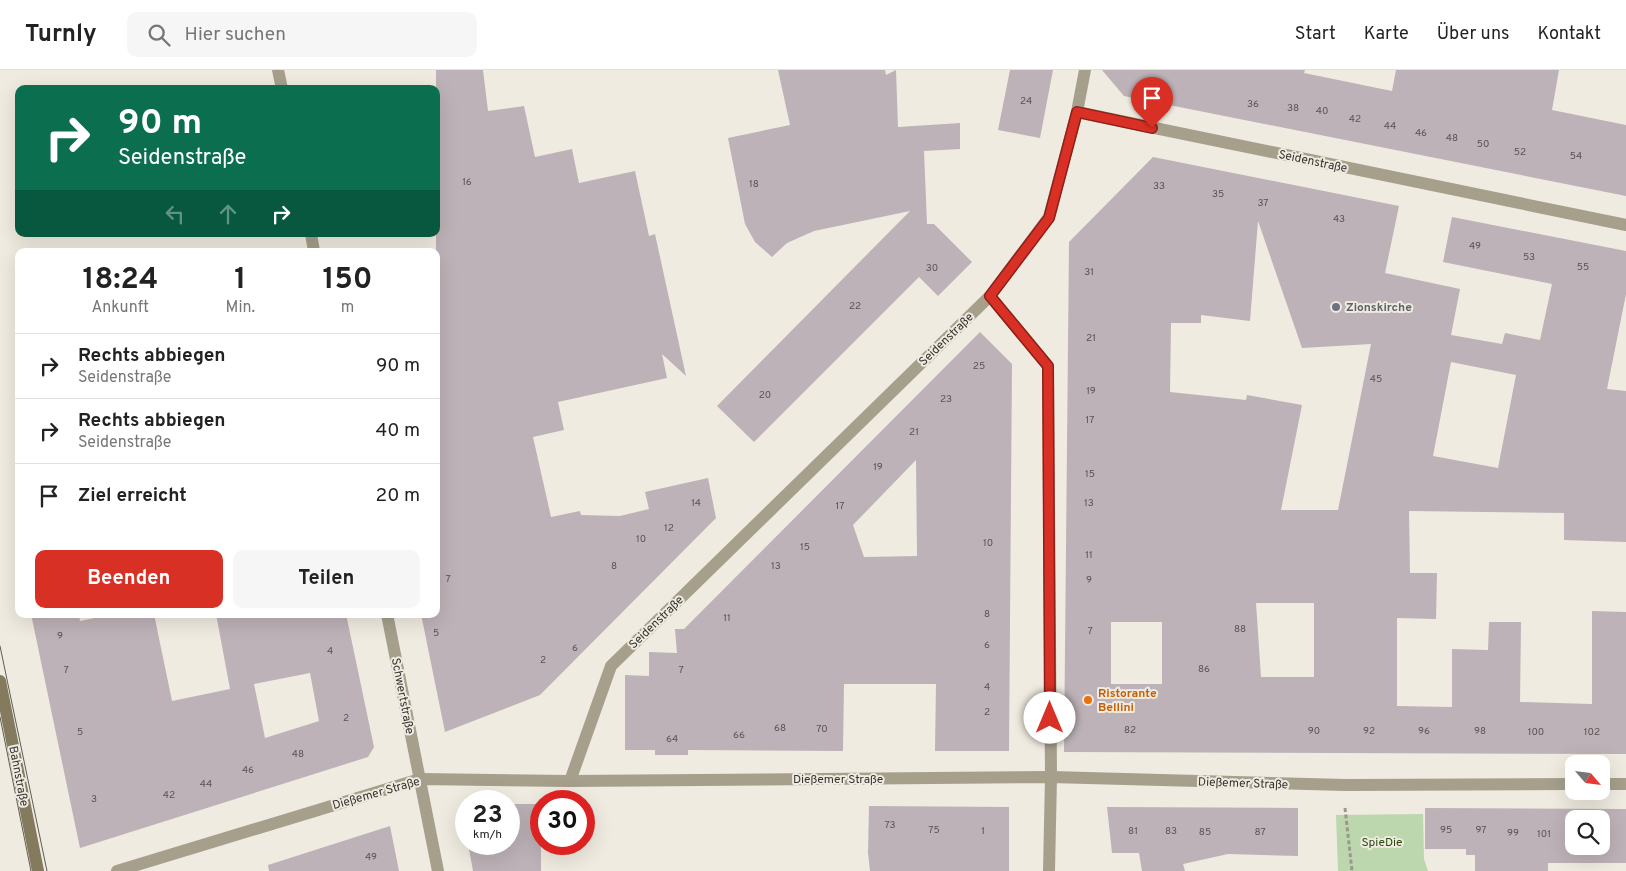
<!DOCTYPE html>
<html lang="de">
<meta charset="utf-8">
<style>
:root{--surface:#fff;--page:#f6f6f6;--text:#222;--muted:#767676;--line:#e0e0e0;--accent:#d93025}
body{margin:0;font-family:Overpass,sans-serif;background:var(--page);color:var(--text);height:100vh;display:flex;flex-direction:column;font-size:19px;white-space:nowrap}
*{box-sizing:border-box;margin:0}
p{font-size:16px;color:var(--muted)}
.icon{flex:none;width:28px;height:28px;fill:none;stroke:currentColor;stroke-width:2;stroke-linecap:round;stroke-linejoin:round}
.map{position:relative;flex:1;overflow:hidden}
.drawer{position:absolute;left:15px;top:178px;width:425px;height:370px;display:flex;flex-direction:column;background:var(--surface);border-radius:10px;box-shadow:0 5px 20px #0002}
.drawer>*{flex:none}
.hud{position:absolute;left:15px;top:15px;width:425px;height:152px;border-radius:10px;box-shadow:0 5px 20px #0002;background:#0b6e4f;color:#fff;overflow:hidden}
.needle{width:32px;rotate:118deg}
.tools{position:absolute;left:1565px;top:685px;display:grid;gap:10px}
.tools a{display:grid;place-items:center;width:45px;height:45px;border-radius:10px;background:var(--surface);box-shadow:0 5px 20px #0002;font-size:25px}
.speed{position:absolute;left:455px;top:720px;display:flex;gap:10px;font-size:25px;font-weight:700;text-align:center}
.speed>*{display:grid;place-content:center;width:65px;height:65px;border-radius:50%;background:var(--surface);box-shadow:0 5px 20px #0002;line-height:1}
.speed small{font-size:12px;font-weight:400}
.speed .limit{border:8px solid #d22;background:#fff;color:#111}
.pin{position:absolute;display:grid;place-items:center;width:42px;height:42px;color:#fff;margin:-51px -21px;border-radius:50% 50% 50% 0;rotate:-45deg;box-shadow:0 0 5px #0007}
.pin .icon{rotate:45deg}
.me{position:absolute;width:55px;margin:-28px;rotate:0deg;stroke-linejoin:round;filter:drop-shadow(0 0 4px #0008)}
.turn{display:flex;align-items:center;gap:18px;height:105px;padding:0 20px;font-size:22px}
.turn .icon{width:65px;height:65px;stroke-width:2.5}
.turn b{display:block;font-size:35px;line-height:42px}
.lanes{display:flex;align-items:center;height:48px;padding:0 20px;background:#0003;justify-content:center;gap:25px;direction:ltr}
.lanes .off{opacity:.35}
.eta{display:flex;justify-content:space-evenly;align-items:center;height:85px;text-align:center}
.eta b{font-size:30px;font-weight:700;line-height:35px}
.button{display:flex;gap:10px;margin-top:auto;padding:10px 20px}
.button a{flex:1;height:58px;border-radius:10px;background:var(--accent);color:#fff;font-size:20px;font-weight:700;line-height:58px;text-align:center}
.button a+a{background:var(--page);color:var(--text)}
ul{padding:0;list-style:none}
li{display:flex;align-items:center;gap:15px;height:65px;padding:0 20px;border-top:1px solid var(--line)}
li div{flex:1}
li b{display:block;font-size:19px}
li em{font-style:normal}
header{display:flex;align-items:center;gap:30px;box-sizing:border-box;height:70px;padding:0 25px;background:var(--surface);border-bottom:1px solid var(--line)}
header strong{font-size:24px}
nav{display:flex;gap:28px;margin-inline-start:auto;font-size:18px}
.search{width:350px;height:45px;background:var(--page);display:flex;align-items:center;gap:12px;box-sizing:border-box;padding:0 18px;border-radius:10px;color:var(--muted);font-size:19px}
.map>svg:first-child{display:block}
.green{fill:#bcd6ad}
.building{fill:#bdb2b7;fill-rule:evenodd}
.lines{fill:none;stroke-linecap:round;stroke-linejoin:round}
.path{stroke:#9b978f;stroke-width:3;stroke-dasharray:4 2.5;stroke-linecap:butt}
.street{stroke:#a59f8c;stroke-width:12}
.secondary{stroke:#847b5f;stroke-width:12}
.tram{stroke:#5e5b55;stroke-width:1}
.route-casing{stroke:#8d1f18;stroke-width:12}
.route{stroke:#d93025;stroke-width:9}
.worship-dot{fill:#6b7280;stroke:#f0ebe0;stroke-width:2}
.food-dot{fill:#e8710a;stroke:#f0ebe0;stroke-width:2}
.labels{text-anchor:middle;stroke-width:4;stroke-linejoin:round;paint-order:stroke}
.number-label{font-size:10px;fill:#585452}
.street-label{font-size:12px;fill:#363430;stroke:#f0ebe0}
.worship-label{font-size:12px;font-weight:bold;fill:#5b616d;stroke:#f0ebe0;text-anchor:start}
.food-label{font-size:12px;font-weight:bold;fill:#c56008;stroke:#f0ebe0;text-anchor:start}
.park-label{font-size:12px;fill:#29480e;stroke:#f0ebe0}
</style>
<header>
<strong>Turnly</strong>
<div class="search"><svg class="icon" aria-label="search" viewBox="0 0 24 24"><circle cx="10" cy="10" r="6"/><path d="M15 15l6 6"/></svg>Hier suchen</div>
<nav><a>Start</a><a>Karte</a><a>Über uns</a><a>Kontakt</a></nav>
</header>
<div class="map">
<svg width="1626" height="801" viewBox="0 0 1626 801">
<rect width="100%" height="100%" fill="#f0ebe0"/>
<polygon class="green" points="1423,744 1424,789 1428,801 1338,801 1336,745"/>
<g class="building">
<polygon points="436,0 483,0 488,41 524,36 535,87 572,79 579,113 635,101 649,166 655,164 686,306 662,284 667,308 558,332 564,360 533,367 551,447 580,441 581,445 620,446 649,439 645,422 708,408 716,448 540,625 445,662 421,544 436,544"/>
<polygon points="778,0 885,0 886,5 896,0 898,57 960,53 960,79 924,81 927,154 934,154 972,192 938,226 919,207 754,372 717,336 910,141 814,161 787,173 772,187 755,172 745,154 728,68 790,55"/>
<polygon points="1010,0 1053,0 1040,68 998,60"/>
<polygon points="1102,0 1305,0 1304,3 1392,21 1396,0 1559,0 1552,40 1626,55 1626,126 1124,26"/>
<path d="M 1153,87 L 1399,136 L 1385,203 L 1460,219 L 1451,265 L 1502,274 L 1505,263 L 1540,270 L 1552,214 L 1443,192 L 1452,147 L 1626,181 L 1626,224 L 1607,319 L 1626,321 L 1626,472 L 1564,470 L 1564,443 L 1409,441 L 1410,503 L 1437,503 L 1436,549 L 1397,548 L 1397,636 L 1452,637 L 1452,579 L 1488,580 L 1489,552 L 1521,552 L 1520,632 L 1592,634 L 1592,541 L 1626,542 L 1626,684 L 1064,682 L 1069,172 ZM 1258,151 L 1302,278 L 1371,274 L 1338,440 L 1281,440 L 1302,335 L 1247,325 L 1246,330 L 1170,322 L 1171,253 L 1201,253 L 1201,245 L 1250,251 ZM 1451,292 L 1516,305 L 1498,398 L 1433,386 ZM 1256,533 L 1314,533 L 1314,607 L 1261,607 ZM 1111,552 L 1162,552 L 1162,614 L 1111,614 Z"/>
<path d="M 980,262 L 1012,294 L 1009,681 L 935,681 L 936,614 L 844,614 L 843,681 L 688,680 L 688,685 L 655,685 L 655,680 L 625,680 L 625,605 L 649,606 L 649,582 L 677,583 L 675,559 L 684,559 ZM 916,390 L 917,486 L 864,487 L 853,455 Z"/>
<path d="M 31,544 L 79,544 L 80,551 L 114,544 L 154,544 L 172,631 L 230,619 L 216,544 L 346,544 L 374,677 L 368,687 L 80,778 ZM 310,603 L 319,651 L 265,668 L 254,614 Z"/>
<polygon points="509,734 541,734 541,801 473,801 468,774 509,774"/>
<polygon points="869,736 1009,737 1009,801 870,801 868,783"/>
<polygon points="1107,737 1298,738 1298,786 1228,784 1183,794 1185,801 1142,801 1139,783 1112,783"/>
<path d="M 1425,738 L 1626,739 L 1626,793 L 1548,793 L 1548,801 L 1475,801 L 1475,785 L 1466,785 L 1466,779 L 1425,779 ZM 1574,749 L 1601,749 L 1601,776 L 1574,776 Z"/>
<polygon points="466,740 466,766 462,745"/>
<polygon points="390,756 399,801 269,801 268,795"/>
</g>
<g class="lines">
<polyline class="path" points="1345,738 1352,801"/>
<g class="street">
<polyline points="278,0 282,19"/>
<polyline points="1077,42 1626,155"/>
<polyline points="311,164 314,181"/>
<polyline points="990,226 1048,296 1051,707 1049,801"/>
<polyline points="387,544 438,801"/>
<polyline points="570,711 611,596 990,226 1049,147 1077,42 1085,0"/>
<polyline points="1601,714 1626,714"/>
<polyline points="117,801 420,709 570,711 1051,707 1345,715 1574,714"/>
</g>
<polyline class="secondary" points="0,611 38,801"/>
<g class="tram">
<polyline points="0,576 47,801"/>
<polyline points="0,647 31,801"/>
</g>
</g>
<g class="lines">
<defs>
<polyline id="route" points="1050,648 1048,296 990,226 1049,148 1077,42 1152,58"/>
</defs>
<use href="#route" class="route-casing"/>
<use href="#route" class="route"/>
</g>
<circle class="worship-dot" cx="1336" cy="237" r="5"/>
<circle class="food-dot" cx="1088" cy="630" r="5"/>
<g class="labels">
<g class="number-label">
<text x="1026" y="34">24</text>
<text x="1253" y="37">36</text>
<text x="1293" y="41">38</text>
<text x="1322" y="44">40</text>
<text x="1355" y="52">42</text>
<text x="1390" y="59">44</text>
<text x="1421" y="66">46</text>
<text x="1452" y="71">48</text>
<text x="1483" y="77">50</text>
<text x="1520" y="85">52</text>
<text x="1576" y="89">54</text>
<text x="467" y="115">16</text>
<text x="754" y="117">18</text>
<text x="1159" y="119">33</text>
<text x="1218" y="127">35</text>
<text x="1263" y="136">37</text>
<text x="1339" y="152">43</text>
<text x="1475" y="179">49</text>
<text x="1529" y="190">53</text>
<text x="1583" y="200">55</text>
<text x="932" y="201">30</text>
<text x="1089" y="205">31</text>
<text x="855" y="239">22</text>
<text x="1091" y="271">21</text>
<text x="979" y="299">25</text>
<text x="1376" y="312">45</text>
<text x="1091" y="324">19</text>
<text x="765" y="328">20</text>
<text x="946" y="332">23</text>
<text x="1090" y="353">17</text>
<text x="914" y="365">21</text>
<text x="878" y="400">19</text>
<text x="1090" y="407">15</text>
<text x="696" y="436">14</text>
<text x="1089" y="436">13</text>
<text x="840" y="439">17</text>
<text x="669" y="461">12</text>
<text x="641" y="472">10</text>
<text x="988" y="476">10</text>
<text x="805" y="480">15</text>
<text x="1089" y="488">11</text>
<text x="614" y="499">8</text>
<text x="776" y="499">13</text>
<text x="448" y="512">7</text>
<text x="1089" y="513">9</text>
<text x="987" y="547">8</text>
<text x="727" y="551">11</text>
<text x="1240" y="562">88</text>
<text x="1090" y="564">7</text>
<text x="436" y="566">5</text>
<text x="60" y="569">9</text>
<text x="987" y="578">6</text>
<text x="575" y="581">6</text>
<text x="330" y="584">4</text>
<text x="543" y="593">2</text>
<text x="1204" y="602">86</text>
<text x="66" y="603">7</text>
<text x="681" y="603">7</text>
<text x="987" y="620">4</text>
<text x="987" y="645">2</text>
<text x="346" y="651">2</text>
<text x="780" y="661">68</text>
<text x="822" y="662">70</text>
<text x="1130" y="663">82</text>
<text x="1314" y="664">90</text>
<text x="1369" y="664">92</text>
<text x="1424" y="664">96</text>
<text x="1480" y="664">98</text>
<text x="80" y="665">5</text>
<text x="1536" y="665">100</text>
<text x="1592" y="665">102</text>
<text x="739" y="668">66</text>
<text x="672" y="672">64</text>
<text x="298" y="687">48</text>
<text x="248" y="703">46</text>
<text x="206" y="717">44</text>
<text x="169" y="728">42</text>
<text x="94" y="732">3</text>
<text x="890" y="758">73</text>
<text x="934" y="763">75</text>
<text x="1446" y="763">95</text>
<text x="1481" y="763">97</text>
<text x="983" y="764">1</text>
<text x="1133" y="764">81</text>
<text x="1171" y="764">83</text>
<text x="1205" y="765">85</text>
<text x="1260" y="765">87</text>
<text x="1513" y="766">99</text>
<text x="1544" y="767">101</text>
<text x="371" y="790">49</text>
</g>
<g class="street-label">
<text transform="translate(1313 91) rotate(12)" y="4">Seidenstraße</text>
<text transform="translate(946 269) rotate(-44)" y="4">Seidenstraße</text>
<text transform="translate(656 552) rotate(-44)" y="4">Seidenstraße</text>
<text transform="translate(403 626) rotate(79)" y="4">Schwertstraße</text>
<text transform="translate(19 706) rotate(79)" y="4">Bahnstraße</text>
<text x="838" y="713">Dießemer Straße</text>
<text transform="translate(1243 713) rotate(2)" y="4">Dießemer Straße</text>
<text transform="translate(376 723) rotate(-16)" y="4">Dießemer Straße</text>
</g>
<g class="worship-label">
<text x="1346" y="241">Zionskirche</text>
</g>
<g class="food-label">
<text x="1098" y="627">Ristorante<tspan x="1098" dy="14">Bellini</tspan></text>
</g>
<g class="park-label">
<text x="1382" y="776">SpieDie</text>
</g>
</g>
</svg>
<div class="tools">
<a><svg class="needle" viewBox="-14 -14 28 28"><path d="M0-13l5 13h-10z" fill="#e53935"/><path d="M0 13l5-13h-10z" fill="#767676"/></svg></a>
<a><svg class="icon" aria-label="search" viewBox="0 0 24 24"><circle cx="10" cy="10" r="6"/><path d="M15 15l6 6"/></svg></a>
</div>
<div class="speed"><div>23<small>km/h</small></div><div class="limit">30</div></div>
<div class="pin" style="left:1152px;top:58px;background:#d93025"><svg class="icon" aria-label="arrive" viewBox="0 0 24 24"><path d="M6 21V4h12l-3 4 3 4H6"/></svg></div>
<svg class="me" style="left:1050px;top:648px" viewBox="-20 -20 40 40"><circle r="19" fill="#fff"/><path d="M0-13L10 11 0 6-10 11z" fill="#d93025"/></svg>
<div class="hud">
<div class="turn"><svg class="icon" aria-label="right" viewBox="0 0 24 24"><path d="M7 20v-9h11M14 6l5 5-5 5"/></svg><div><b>90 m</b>Seidenstraße</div></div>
<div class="lanes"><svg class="icon off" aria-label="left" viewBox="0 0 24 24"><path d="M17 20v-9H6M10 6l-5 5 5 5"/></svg><svg class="icon off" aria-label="ahead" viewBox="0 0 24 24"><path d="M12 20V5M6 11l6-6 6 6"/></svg><svg class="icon" aria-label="right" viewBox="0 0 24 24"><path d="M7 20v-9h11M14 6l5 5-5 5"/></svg></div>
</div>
<section class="drawer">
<div class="eta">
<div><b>18:24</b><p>Ankunft</p></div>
<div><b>1</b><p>Min.</p></div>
<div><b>150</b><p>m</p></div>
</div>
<ul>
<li><svg class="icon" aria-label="right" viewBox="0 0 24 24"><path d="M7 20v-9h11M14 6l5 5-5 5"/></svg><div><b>Rechts abbiegen</b><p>Seidenstraße</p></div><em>90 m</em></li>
<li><svg class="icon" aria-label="right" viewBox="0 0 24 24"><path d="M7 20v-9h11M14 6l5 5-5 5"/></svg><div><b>Rechts abbiegen</b><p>Seidenstraße</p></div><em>40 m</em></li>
<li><svg class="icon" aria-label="arrive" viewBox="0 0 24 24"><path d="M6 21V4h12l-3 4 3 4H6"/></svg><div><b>Ziel erreicht</b></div><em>20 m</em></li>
</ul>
<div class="button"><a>Beenden</a><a>Teilen</a></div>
</section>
</div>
